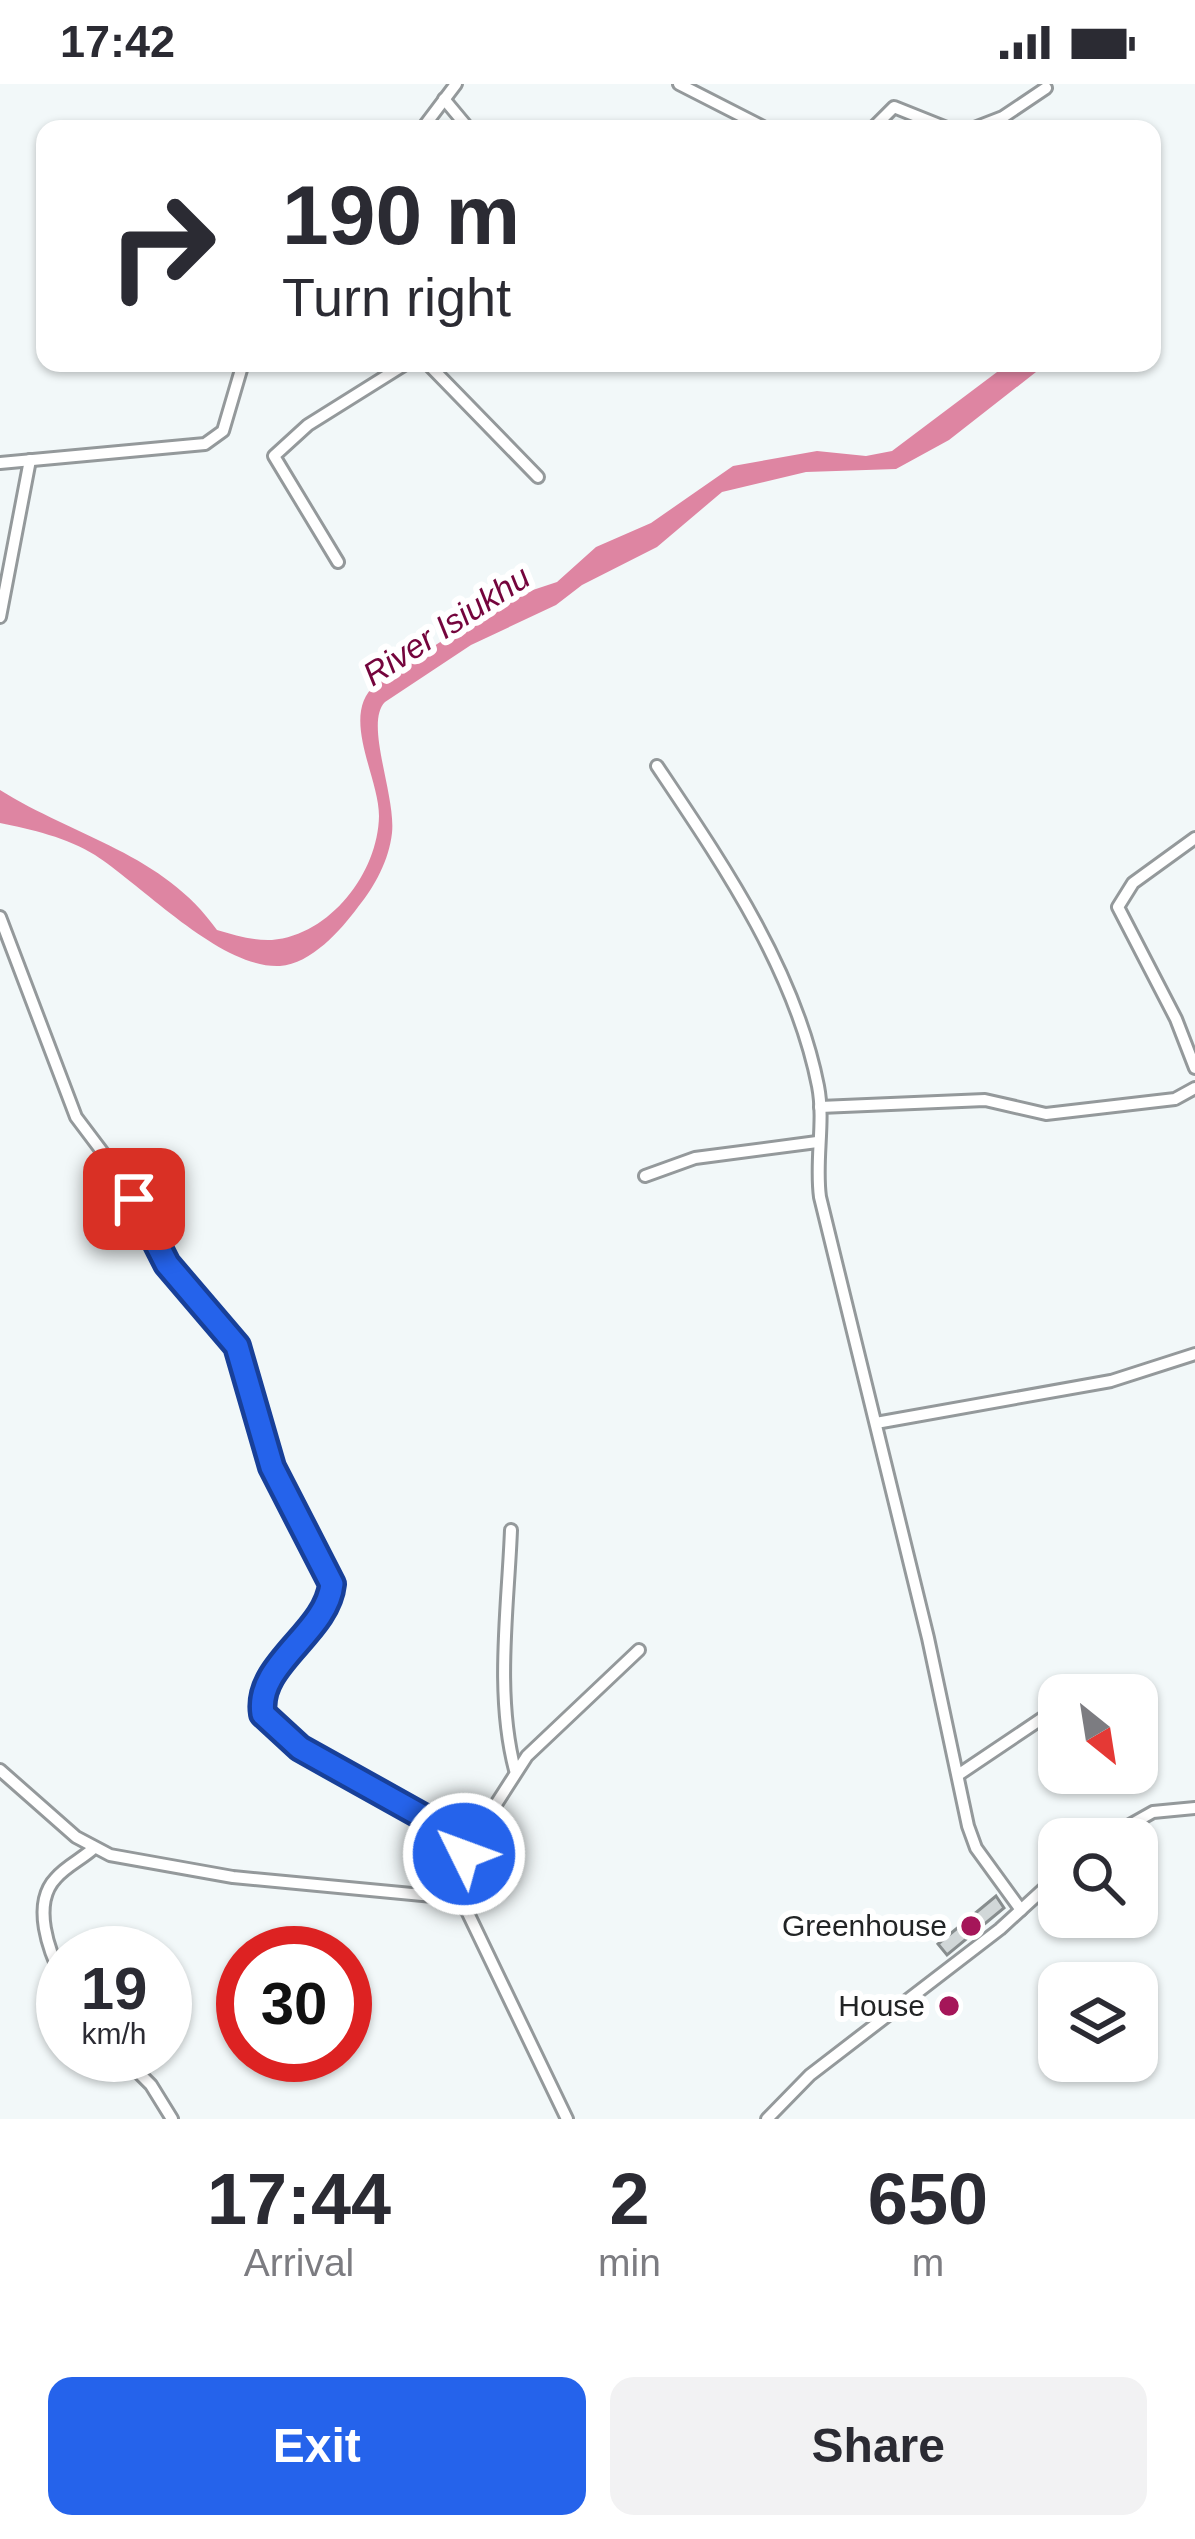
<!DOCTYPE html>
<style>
:root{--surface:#fff;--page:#f2f2f3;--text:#2b2b33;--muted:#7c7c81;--accent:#2563eb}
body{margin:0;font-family:Arial,sans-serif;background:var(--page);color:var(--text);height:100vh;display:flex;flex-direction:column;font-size:45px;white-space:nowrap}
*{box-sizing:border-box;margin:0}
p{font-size:39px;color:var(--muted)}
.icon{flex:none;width:66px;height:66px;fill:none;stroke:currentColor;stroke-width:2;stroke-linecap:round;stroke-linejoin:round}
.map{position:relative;height:2035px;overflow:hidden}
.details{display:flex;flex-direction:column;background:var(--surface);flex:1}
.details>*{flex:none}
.guide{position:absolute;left:36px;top:36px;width:1125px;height:252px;border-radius:24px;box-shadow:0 3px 9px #0004;background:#fff;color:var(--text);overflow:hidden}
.needle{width:78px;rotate:150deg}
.tools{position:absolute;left:1038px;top:1590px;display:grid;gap:24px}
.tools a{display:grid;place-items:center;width:120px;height:120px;border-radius:24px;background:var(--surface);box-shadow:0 3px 9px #0004;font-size:60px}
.speed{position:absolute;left:36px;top:1842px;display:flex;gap:24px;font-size:60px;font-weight:700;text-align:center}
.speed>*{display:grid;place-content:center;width:156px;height:156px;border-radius:50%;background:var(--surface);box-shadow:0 3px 9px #0004;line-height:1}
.speed small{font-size:30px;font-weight:400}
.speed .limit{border:18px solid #d22;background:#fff;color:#111}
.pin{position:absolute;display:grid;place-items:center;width:102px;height:102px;color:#fff;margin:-51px;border-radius:24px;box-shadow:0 6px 18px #0006}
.me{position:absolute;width:132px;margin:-66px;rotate:312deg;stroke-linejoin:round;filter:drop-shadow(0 0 9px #0008)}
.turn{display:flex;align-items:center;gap:42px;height:252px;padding:0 48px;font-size:54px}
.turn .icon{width:156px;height:156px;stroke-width:2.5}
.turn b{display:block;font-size:84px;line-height:102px}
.eta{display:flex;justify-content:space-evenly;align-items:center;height:204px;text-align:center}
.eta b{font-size:72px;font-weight:700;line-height:84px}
.button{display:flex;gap:24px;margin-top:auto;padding:24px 48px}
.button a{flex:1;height:138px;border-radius:24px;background:var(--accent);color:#fff;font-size:48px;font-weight:700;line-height:138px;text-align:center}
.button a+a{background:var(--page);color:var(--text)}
.status{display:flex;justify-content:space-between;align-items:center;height:84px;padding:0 60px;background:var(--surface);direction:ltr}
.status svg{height:33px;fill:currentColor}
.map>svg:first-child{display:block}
.water{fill:#de85a2}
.building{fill:#d1d7d8;stroke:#878d8e;stroke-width:3}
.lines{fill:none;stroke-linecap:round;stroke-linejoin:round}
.minor-casing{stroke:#94999b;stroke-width:16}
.minor{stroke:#fff;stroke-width:10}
.route-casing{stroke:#184099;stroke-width:30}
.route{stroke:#2563eb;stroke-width:21}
.poi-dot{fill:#a51659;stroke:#fff;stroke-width:4.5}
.labels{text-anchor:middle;stroke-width:12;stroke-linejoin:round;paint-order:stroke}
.poi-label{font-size:30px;fill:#222425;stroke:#fff;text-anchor:end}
.water-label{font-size:33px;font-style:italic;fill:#74043c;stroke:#fff}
</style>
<div class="status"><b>17:42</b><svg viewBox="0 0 49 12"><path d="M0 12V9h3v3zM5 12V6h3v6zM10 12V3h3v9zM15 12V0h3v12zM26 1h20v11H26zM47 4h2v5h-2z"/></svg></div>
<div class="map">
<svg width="1195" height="2035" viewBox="0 0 1195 2035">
<rect width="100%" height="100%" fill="#f2f8f9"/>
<path class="water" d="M 1009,279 L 1058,279 L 1036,288 L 949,356 L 896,385 L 806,388 L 722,408 L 657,463 L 582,501 L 556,521 L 471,561 L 385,618 C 364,639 396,711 392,749 C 389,776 375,802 358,823 C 341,846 311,880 280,882 C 221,885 143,802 95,771 C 68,754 31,745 0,739 L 0,706 C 75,753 164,770 217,846 C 235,851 253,857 272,856 C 330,851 378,789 379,732 C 379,692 339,631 376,600 L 506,515 L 557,498 L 596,463 L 651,439 L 733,382 L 817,367 L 866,372 L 892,367 Z"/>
<polygon class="building" points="996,1812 1004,1824 947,1871 938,1860"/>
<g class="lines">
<defs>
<g id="minor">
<polyline points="679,0 767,45"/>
<polyline points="444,15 469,45"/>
<polyline points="422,45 456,0"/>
<polyline points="872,45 894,23 949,45"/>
<polyline points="972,45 1003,33 1046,4"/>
<polyline points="427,279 538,393"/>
<polyline points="0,379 205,360 223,347 243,279"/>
<polyline points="338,478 274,372 308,341 407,279"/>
<polyline points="0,533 30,376"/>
<path d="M 657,682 C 722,779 795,885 818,1002 C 825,1038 815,1076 820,1113 L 928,1554 L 968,1742 L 976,1764 L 1021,1826"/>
<polyline points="1195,754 1133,799 1118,823 1176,935 1195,984"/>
<polyline points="0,833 76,1033 125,1098 167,1181 237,1261 272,1383 329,1492 326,1522 266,1603 263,1630 300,1664 454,1750 464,1770 464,1821"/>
<polyline points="820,1023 985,1016 1046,1030 1175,1015 1195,1004"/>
<polyline points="645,1092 695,1074 817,1058"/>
<polyline points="876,1339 1111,1297 1195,1270"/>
<path d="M 511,1446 C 508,1523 495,1610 515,1686"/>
<polyline points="1076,1611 1085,1605"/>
<polyline points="0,1686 76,1753 110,1771 233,1793 454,1814 467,1827 567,2035"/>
<polyline points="958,1691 1059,1623"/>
<polyline points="1105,1755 1153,1728 1195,1724"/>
<polyline points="464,1770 527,1672 639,1566"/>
<path d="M 63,1895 C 49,1868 31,1820 56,1794 C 66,1782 82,1775 94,1764"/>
<polyline points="121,1971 151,2001 172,2035"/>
<polyline points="767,2035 810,1991 1000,1845 1059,1791"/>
</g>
</defs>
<use href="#minor" class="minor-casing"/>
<use href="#minor" class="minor"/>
</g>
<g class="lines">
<defs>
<path id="route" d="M 134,1115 L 167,1180 L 237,1262 L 272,1383 L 332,1500 C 327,1549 255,1580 263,1630 L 300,1664 L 454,1750 L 464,1770"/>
</defs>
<use href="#route" class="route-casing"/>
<use href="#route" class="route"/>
</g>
<g class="poi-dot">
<circle cx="971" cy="1842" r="12"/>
<circle cx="949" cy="1922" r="12"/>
</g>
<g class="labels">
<g class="poi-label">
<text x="947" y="1852">Greenhouse</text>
<text x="925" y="1932">House</text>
</g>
<g class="water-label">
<text transform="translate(446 541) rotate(-33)" y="12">River Isiukhu</text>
</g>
</g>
</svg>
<div class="tools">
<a><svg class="needle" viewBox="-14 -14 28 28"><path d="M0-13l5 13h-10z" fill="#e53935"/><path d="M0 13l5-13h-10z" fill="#7c7c81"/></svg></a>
<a><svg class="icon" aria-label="search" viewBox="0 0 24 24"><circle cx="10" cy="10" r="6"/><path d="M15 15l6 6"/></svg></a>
<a><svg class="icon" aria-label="layers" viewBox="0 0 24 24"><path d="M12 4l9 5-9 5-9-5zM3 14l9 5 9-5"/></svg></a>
</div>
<div class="speed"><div>19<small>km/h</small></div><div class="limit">30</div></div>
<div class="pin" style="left:134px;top:1115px;background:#d93025"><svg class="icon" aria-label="arrive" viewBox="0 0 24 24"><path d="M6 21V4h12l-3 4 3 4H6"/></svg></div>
<svg class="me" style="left:464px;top:1770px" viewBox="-20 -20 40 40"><circle r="17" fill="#2563eb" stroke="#fff" stroke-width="3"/><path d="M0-11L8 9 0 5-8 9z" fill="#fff"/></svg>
<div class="guide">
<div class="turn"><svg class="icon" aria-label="right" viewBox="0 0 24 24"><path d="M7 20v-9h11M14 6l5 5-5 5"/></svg><div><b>190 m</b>Turn right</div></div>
</div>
</div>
<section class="details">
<div class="eta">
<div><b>17:44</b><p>Arrival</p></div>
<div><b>2</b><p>min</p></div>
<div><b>650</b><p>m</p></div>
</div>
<div class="button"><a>Exit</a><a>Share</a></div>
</section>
